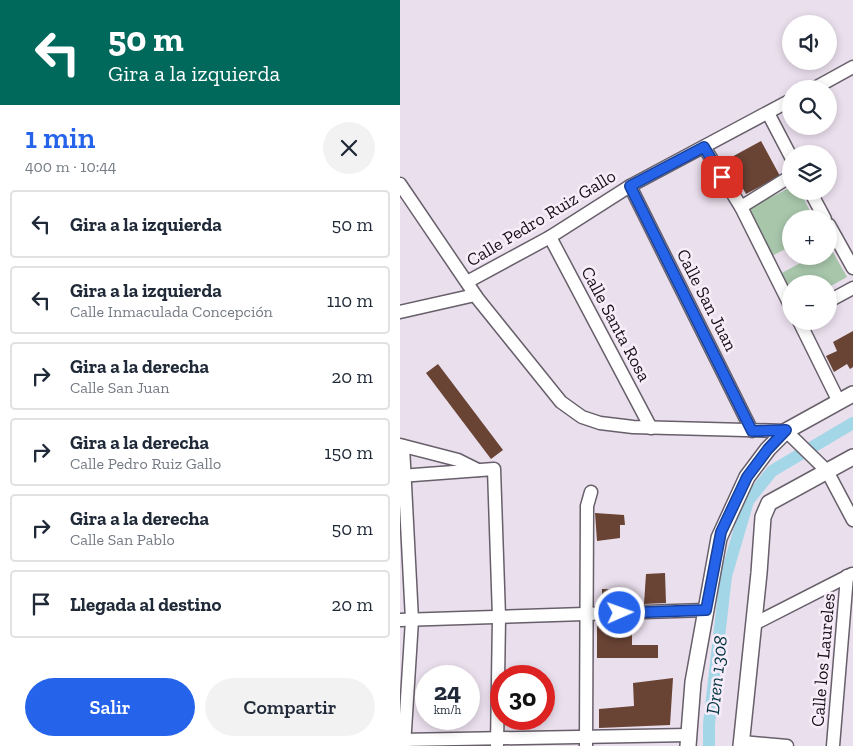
<!DOCTYPE html>
<html lang="es">
<meta charset="utf-8">
<style>
:root{--surface:#fff;--page:#f2f2f3;--text:#1f2937;--muted:#747a83;--line:#e0e1e3;--accent:#2563eb}
body{margin:0;font-family:"Zilla Slab",serif;background:var(--page);color:var(--text);height:100vh;display:flex;flex-direction:column;font-size:19px;white-space:nowrap}
*{box-sizing:border-box;margin:0}
p{font-size:16px;color:var(--muted)}
.icon{flex:none;width:28px;height:28px;fill:none;stroke:currentColor;stroke-width:2;stroke-linecap:round;stroke-linejoin:round}
.map{position:relative;flex:1;overflow:hidden}
.details{display:flex;flex-direction:column;background:var(--surface);width:400px}
.details>*{flex:none}
.hud{background:#00695c;color:#fff;overflow:hidden}
.controls{position:absolute;left:382px;top:15px;display:grid;gap:10px}
.controls a{display:grid;place-items:center;width:55px;height:55px;border-radius:50%;background:var(--surface);box-shadow:0 2px 8px #0003;font-size:25px}
.speed{position:absolute;left:15px;top:665px;display:flex;gap:10px;font-size:25px;font-weight:700;text-align:center}
.speed>*{display:grid;place-content:center;width:65px;height:65px;border-radius:50%;background:var(--surface);box-shadow:0 2px 8px #0003;line-height:1}
.speed small{font-size:12px;font-weight:400}
.speed .limit{border:8px solid #d22;background:#fff;color:#111}
.pin{position:absolute;display:grid;place-items:center;width:42px;height:42px;color:#fff;margin:-21px;border-radius:10px;box-shadow:0 2px 8px #0006}
.me{position:absolute;width:55px;margin:-28px;rotate:88deg;stroke-linejoin:round;filter:drop-shadow(0 0 4px #0008)}
.turn{display:flex;align-items:center;gap:18px;height:105px;padding:0 25px;font-size:22px}
.turn .icon{width:65px;height:65px;stroke-width:2.5}
.turn b{display:block;font-size:35px;line-height:42px}
.round{display:grid;place-items:center;flex:none;width:52px;height:52px;border-radius:26px;background:var(--page)}
.head{display:flex;align-items:center;justify-content:space-between;height:85px;padding:0 25px}
h1{font-size:30px;font-weight:600;line-height:38px;color:var(--accent)}
.button{display:flex;gap:10px;margin-top:auto;padding:10px 25px}
.button a{flex:1;height:58px;border-radius:30px;background:var(--accent);color:#fff;font-size:20px;font-weight:600;line-height:58px;text-align:center}
.button a+a{background:var(--page);color:var(--text)}
ul{padding:0;list-style:none}
li{display:flex;align-items:center;gap:15px;height:68px;margin:0 10px 8px;padding:0 15px;border:2px solid var(--line);border-radius:5px}
li div{flex:1}
li b{display:block;font-size:19px}
li em{font-style:normal}
main{display:flex;flex:1;min-height:0}
.map>svg:first-child{display:block}
.green{fill:#a7c6aa}
.lines{fill:none;stroke-linecap:round;stroke-linejoin:round}
.canal{stroke:#a3d6e7;stroke-width:12}
.building{fill:#694334}
.minor-casing{stroke:#675f6a;stroke-width:15}
.tertiary-casing{stroke:#675f6a;stroke-width:18}
.minor{stroke:#fff;stroke-width:12}
.tertiary{stroke:#fff;stroke-width:15}
.route-casing{stroke:#184099;stroke-width:12}
.route{stroke:#2563eb;stroke-width:9}
.labels{text-anchor:middle;stroke-width:5;stroke-linejoin:round;paint-order:stroke}
.street-label{font-size:18px;fill:#141015;stroke:#f7edfa}
.water-label{font-size:19px;font-style:italic;fill:#053542;stroke:#f7edfa}
</style>
<main>
<section class="details">
<div class="hud">
<div class="turn"><svg class="icon" aria-label="left" viewBox="0 0 24 24"><path d="M17 20v-9H6M10 6l-5 5 5 5"/></svg><div><b>50 m</b>Gira a la izquierda</div></div>
</div>
<div class="head"><div><h1>1 min</h1><p>400 m · 10:44</p></div><a class="round"><svg class="icon" aria-label="close" viewBox="0 0 24 24"><path d="M6 6l12 12M18 6L6 18"/></svg></a></div>
<ul>
<li><svg class="icon" aria-label="left" viewBox="0 0 24 24"><path d="M17 20v-9H6M10 6l-5 5 5 5"/></svg><div><b>Gira a la izquierda</b></div><em>50 m</em></li>
<li><svg class="icon" aria-label="left" viewBox="0 0 24 24"><path d="M17 20v-9H6M10 6l-5 5 5 5"/></svg><div><b>Gira a la izquierda</b><p>Calle Inmaculada Concepción</p></div><em>110 m</em></li>
<li><svg class="icon" aria-label="right" viewBox="0 0 24 24"><path d="M7 20v-9h11M14 6l5 5-5 5"/></svg><div><b>Gira a la derecha</b><p>Calle San Juan</p></div><em>20 m</em></li>
<li><svg class="icon" aria-label="right" viewBox="0 0 24 24"><path d="M7 20v-9h11M14 6l5 5-5 5"/></svg><div><b>Gira a la derecha</b><p>Calle Pedro Ruiz Gallo</p></div><em>150 m</em></li>
<li><svg class="icon" aria-label="right" viewBox="0 0 24 24"><path d="M7 20v-9h11M14 6l5 5-5 5"/></svg><div><b>Gira a la derecha</b><p>Calle San Pablo</p></div><em>50 m</em></li>
<li><svg class="icon" aria-label="arrive" viewBox="0 0 24 24"><path d="M6 21V4h12l-3 4 3 4H6"/></svg><div><b>Llegada al destino</b></div><em>20 m</em></li>
</ul>
<div class="button"><a>Salir</a><a>Compartir</a></div>
</section>
<div class="map">
<svg width="453" height="746" viewBox="0 0 453 746">
<rect width="100%" height="100%" fill="#eadfed"/>
<g class="green">
<polygon points="391,187 391,191 400,191 414,219 391,219 391,246 370,257 346,210"/>
<polygon points="430,247 447,277 429,287 429,284 391,284 391,296 380,274 413,256 429,256"/>
</g>
<g class="lines">
<polyline class="canal" points="309,746 309,724 326,576 348,501 372,471 453,423"/>
</g>
<g class="building">
<polygon points="361,141 380,176 346,194 342,187 333,193 317,165"/>
<polygon points="453,331 453,367 450,369 447,364 434,372 426,356 437,351 433,342"/>
<polygon points="38,364 103,450 91,459 26,373"/>
<polygon points="195,513 224,515 225,525 220,525 220,538 197,541"/>
<polygon points="265,573 266,603 244,604 246,574"/>
<polygon points="202,589 229,590 233,604 202,603"/>
<polygon points="197,626 232,626 232,645 258,645 258,658 197,658"/>
<polygon points="273,678 270,725 199,728 199,709 234,706 233,683"/>
</g>
<g class="lines">
<defs>
<g id="minor">
<polyline points="413,89 453,67"/>
<polyline points="368,113 391,157"/>
<polyline points="304,147 341,207 391,307"/>
<polyline points="0,184 78,299 161,402 182,417 200,423 233,427 386,431 427,471 453,520"/>
<polyline points="230,186 352,431"/>
<polyline points="410,191 425,219"/>
<polyline points="341,207 391,176"/>
<polyline points="429,225 453,268"/>
<polyline points="150,237 251,428"/>
<polyline points="67,282 150,237 230,186 391,100"/>
<polyline points="429,301 453,288"/>
<polyline points="0,312 75,295"/>
<polyline points="399,321 439,402"/>
<polyline points="0,445 58,460 78,470"/>
<polyline points="3,446 12,620 4,746"/>
<polyline points="0,476 94,469 99,617 97,746"/>
<polyline points="0,620 306,610"/>
<polyline points="354,624 452,574"/>
<polyline points="0,740 289,735"/>
<polyline points="342,742 387,746"/>
<polyline points="186,746 187,506 191,492"/>
<polyline points="433,746 447,576"/>
</g>
<g id="tertiary">
<polyline points="288,746 293,682 319,538 347,477 368,449 386,431 453,394"/>
<polyline points="341,746 359,573 363,517 369,503 453,457"/>
</g>
</defs>
<use href="#minor" class="minor-casing"/>
<use href="#tertiary" class="tertiary-casing"/>
<use href="#minor" class="minor"/>
<use href="#tertiary" class="tertiary"/>
</g>
<g class="lines">
<defs>
<polyline id="route" points="220,613 306,610 321,532 347,477 368,449 386,430 352,431 230,186 304,147 322,177"/>
</defs>
<use href="#route" class="route-casing"/>
<use href="#route" class="route"/>
</g>
<g class="labels">
<g class="street-label">
<text transform="translate(141 218) rotate(-31)" y="6">Calle Pedro Ruiz Gallo</text>
<text transform="translate(307 300) rotate(63)" y="6">Calle San Juan</text>
<text transform="translate(216 324) rotate(62)" y="6">Calle Santa Rosa</text>
<text transform="translate(423 660) rotate(-85)" y="6">Calle los Laureles</text>
</g>
<g class="water-label">
<text transform="translate(316 675) rotate(-84)" y="7">Dren 1308</text>
</g>
</g>
</svg>
<div class="controls">
<a><svg class="icon" aria-label="sound" viewBox="0 0 24 24"><path d="M4 9h4l5-4v14l-5-4H4zM17 9q2 3 0 6"/></svg></a>
<a><svg class="icon" aria-label="search" viewBox="0 0 24 24"><circle cx="10" cy="10" r="6"/><path d="M15 15l6 6"/></svg></a>
<a><svg class="icon" aria-label="layers" viewBox="0 0 24 24"><path d="M12 4l9 5-9 5-9-5zM3 14l9 5 9-5"/></svg></a>
<a>+</a>
<a>−</a>
</div>
<div class="speed"><div>24<small>km/h</small></div><div class="limit">30</div></div>
<div class="pin" style="left:322px;top:177px;background:#d93025"><svg class="icon" aria-label="arrive" viewBox="0 0 24 24"><path d="M6 21V4h12l-3 4 3 4H6"/></svg></div>
<svg class="me" style="left:220px;top:613px" viewBox="-20 -20 40 40"><circle r="17" fill="#2563eb" stroke="#fff" stroke-width="3"/><path d="M0-11L8 9 0 5-8 9z" fill="#fff"/></svg>
</div>
</main>
